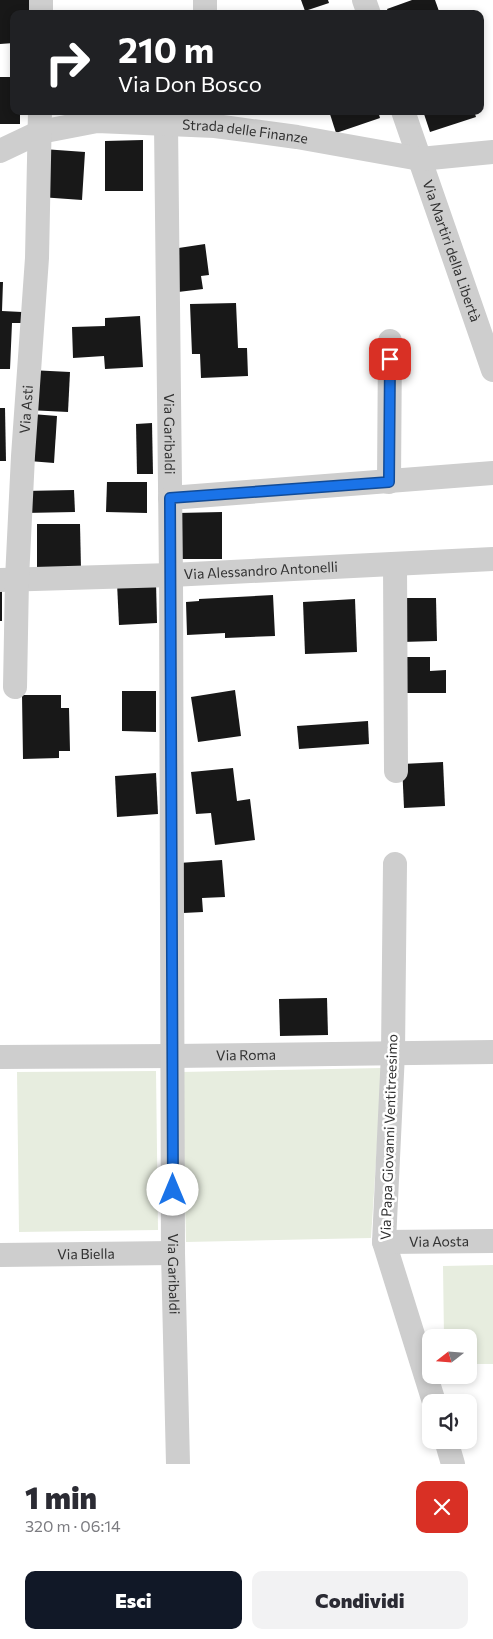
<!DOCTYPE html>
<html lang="it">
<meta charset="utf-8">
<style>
:root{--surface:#fff;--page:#f2f2f3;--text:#2b2b33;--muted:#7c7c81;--accent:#111827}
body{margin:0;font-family:Commissioner,sans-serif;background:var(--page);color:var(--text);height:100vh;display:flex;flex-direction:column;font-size:19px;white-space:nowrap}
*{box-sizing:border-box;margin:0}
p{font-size:16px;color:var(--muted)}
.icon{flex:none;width:28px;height:28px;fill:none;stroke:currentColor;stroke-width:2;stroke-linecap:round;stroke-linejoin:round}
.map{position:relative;height:1464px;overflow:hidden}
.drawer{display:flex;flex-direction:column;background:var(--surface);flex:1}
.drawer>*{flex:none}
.banner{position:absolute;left:10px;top:10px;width:474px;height:105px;border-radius:10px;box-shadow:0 2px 8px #0003;background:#202124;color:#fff;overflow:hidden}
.needle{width:32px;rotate:253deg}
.fabs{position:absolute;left:422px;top:1329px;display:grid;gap:10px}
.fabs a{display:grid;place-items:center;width:55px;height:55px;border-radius:10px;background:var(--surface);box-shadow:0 2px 8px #0003;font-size:25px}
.pin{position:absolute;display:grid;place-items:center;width:42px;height:42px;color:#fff;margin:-21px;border-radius:10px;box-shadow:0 2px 8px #0006}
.me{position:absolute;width:55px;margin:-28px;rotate:0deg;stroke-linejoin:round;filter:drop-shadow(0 0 4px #0008)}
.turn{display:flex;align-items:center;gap:18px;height:105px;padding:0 25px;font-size:22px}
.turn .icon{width:65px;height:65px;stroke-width:2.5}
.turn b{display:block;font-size:35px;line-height:42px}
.round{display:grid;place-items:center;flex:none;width:52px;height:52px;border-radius:10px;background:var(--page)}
.head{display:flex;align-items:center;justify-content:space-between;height:85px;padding:0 25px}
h1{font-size:30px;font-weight:800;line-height:38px}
.cta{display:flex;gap:10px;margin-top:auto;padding:10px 25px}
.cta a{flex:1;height:58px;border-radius:10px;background:var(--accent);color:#fff;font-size:20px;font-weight:800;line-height:58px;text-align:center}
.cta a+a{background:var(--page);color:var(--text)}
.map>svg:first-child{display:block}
.green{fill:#e7eddf}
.building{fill:#181818}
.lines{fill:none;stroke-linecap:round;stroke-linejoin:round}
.street{stroke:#cecece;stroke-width:24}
.route-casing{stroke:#114b97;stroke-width:12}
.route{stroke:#1a73e8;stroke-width:9}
.labels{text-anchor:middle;stroke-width:5;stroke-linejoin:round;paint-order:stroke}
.street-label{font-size:14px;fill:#313131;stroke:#fff}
</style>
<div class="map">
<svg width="493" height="1464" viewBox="0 0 493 1464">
<rect width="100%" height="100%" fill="#fff"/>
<g class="green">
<polygon points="382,1068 371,1238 186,1242 182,1072"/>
<polygon points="156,1071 158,1230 19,1232 17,1072"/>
<polygon points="493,1265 493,1364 469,1364 469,1338 444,1337 443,1266"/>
</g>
<g class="building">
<polygon points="0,0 33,0 34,14 14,14 14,43 0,44"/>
<polygon points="301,0 328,0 329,3 305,11"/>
<polygon points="412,0 435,0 440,14 389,14 387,9"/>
<polygon points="0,77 14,77 14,111 31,111 31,115 20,115 20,124 0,124"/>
<polygon points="329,111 378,111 380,118 336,133"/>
<polygon points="423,111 474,111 476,117 430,132"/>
<polygon points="143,140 143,191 105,191 105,141"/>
<polygon points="43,149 85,152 82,200 40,197"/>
<polygon points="205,244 209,275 201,276 203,289 178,292 172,249"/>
<polygon points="0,282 3,282 2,311 22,312 21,323 12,323 10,369 0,369"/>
<polygon points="236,303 238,348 247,348 248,376 201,378 200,354 192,354 190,304"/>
<polygon points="140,316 143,367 105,369 104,356 73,358 72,327 105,326 105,318"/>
<polygon points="30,370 70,372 68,412 28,410"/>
<polygon points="0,408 5,408 6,461 0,461"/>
<polygon points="32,414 57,416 54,463 29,461"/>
<polygon points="152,423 153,474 137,474 136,424"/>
<polygon points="107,482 147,482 147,513 106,512"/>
<polygon points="74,490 75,512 24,513 24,491"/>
<polygon points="222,512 222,559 179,559 178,513"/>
<polygon points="37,524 80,524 81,569 37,570"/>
<polygon points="156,582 157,623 119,625 117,583"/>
<rect x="0" y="587" width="2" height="34"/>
<polygon points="273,595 275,636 225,638 225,633 187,635 186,602 199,601 199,599"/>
<polygon points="400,598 436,598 437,641 401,642"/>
<polygon points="355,599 357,652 305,654 303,602"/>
<polygon points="401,657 430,657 430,671 446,670 446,693 401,693"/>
<polygon points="235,690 241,736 198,742 191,697"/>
<polygon points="122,691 156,691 156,732 122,731"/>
<polygon points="22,695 61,695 61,708 69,708 70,751 59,751 59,758 23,759"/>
<polygon points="368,721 369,744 299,749 297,726"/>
<polygon points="443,762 445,806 404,808 402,764"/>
<polygon points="233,768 237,801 250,799 255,840 215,845 211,813 196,814 191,772"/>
<polygon points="156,773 158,814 117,817 115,776"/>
<polygon points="222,860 225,897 202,898 203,912 183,913 179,863"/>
<polygon points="327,998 328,1035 280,1036 279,999"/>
</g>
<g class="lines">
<g class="street">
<polyline points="205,0 205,14"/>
<polyline points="364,0 369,14"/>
<polyline points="41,14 41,0"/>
<path id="s1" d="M 403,111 L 493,370"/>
<path id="s2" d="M 166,124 L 171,575 L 173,1253 L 178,1464"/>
<path id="s3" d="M 0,151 L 40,132 L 97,121 L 215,126 L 297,137 L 420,159 L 493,152"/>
<polyline points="389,482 390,341"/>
<polyline points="170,498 493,473"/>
<polyline points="395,564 396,771"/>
<path id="s4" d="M 0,580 L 171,575 L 493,559"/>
<path id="s5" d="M 15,687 L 17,579 L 23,456 L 37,258 L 40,111"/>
<polyline points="395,864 393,1053 384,1242 434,1402"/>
<path id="s6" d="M 0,1057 L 173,1056 L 493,1052"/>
<path id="s7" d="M 384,1242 L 493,1241"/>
<path id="s8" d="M 0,1255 L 173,1253"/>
<polyline points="446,1440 453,1464"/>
</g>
</g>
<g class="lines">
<defs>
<polyline id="route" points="173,1190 170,498 389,482 390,359"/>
</defs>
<use href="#route" class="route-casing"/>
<use href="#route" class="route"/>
</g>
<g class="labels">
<g class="street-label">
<text dy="5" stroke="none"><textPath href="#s3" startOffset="251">Strada delle Finanze</textPath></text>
<text dy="5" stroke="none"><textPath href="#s1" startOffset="148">Via Martiri della Libertà</textPath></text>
<text dy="5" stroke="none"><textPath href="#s5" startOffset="278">Via Asti</textPath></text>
<text dy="5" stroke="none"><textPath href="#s2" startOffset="310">Via Garibaldi</textPath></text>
<text dy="5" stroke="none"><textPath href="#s4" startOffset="261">Via Alessandro Antonelli</textPath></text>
<text dy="5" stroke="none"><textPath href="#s6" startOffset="246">Via Roma</textPath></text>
<text transform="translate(389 1137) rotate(-88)" y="5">Via Papa Giovanni Ventitreesimo</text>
<text dy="5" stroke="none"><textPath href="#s7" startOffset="55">Via Aosta</textPath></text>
<text dy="5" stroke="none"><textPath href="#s8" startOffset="86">Via Biella</textPath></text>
<text dy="5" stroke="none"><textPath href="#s2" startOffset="1150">Via Garibaldi</textPath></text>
</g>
</g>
</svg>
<div class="fabs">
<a><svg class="needle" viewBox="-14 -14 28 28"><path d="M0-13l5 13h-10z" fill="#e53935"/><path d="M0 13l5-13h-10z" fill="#7c7c81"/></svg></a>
<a><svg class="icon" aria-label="sound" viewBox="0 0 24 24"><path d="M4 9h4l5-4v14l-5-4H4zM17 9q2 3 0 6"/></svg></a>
</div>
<div class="pin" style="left:390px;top:359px;background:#d93025"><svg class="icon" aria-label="arrive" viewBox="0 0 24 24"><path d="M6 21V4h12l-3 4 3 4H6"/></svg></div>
<svg class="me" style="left:173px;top:1190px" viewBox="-20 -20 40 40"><circle r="19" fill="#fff"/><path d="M0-13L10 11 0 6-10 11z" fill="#1a73e8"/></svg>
<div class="banner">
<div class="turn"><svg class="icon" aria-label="right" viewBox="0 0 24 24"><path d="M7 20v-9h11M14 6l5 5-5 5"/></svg><div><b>210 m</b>Via Don Bosco</div></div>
</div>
</div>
<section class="drawer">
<div class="head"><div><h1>1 min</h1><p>320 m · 06:14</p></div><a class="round" style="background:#d93025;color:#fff"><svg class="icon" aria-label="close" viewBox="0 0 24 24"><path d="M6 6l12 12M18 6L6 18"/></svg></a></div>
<div class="cta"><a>Esci</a><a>Condividi</a></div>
</section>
